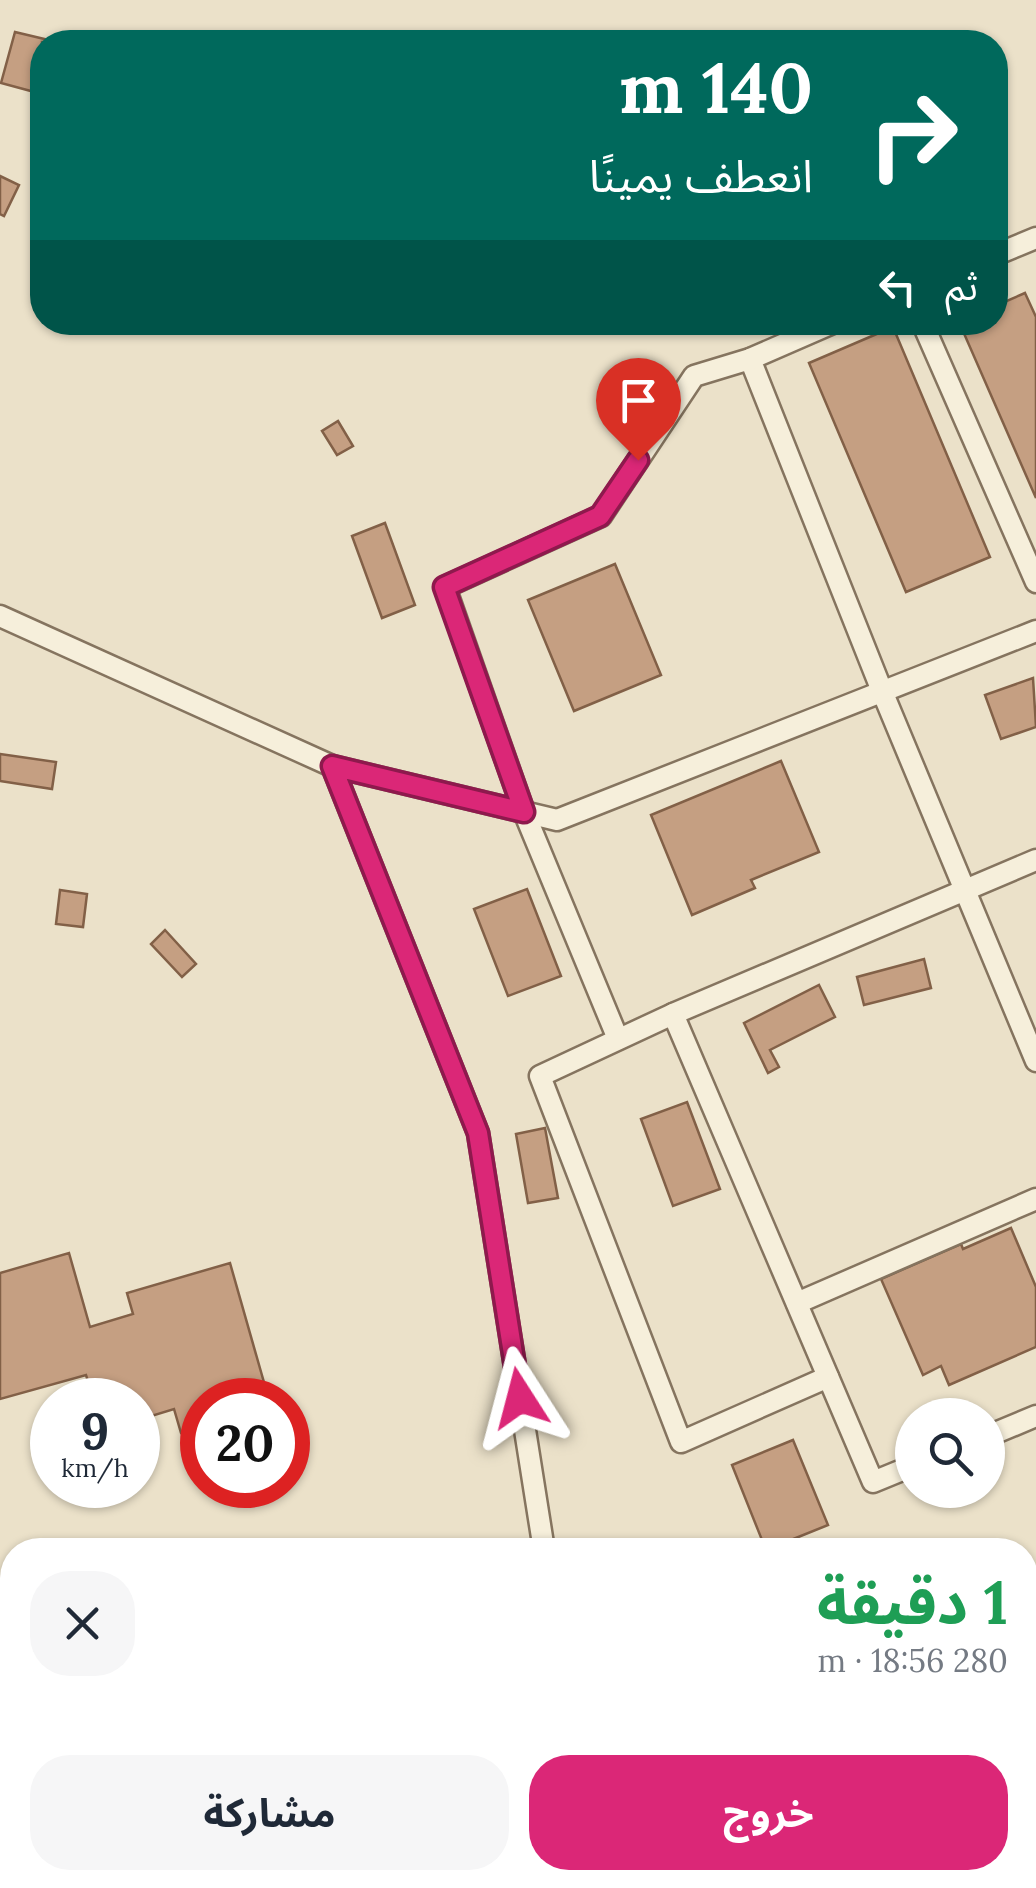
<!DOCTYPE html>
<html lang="ar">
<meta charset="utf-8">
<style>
:root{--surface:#fff;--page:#f6f6f7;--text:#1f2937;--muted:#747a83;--accent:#db2777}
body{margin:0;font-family:Lora,"Noto Sans Arabic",serif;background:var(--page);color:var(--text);direction:rtl;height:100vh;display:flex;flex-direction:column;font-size:38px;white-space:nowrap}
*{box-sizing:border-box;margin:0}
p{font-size:32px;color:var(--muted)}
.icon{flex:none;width:55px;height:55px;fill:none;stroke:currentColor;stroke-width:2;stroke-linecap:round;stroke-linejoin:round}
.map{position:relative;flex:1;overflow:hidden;direction:ltr}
.sheet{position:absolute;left:0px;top:1538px;width:1038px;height:352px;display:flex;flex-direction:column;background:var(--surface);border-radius:40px 40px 0 0;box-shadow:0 2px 8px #0004;direction:rtl}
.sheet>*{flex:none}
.hud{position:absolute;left:30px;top:30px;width:978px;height:305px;border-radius:40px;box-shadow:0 2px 8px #0004;direction:rtl;background:#00695c;color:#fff;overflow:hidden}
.fabs{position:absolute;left:895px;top:1398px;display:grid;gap:20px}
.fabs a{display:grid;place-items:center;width:110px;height:110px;border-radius:50%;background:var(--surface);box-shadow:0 2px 8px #0004;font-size:50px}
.speed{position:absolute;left:30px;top:1378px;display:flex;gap:20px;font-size:50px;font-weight:700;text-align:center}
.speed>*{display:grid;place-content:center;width:130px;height:130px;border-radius:50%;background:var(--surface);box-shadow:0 2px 8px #0004;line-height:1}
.speed small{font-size:25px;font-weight:400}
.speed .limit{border:15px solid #d22;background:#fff;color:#111}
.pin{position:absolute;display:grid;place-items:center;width:85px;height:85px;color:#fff;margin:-102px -42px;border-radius:50% 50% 50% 0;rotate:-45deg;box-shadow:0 0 10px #0007}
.pin .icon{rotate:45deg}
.me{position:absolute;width:110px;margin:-55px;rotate:351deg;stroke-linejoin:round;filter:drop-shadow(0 0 8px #0008)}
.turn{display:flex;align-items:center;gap:35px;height:210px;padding:0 30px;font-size:45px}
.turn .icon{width:130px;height:130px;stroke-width:2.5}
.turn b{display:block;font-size:70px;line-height:85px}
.then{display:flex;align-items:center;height:95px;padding:0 30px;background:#0003;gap:20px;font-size:38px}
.round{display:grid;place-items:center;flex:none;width:105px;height:105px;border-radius:40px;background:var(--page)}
.head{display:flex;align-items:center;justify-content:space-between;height:170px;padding:0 30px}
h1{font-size:60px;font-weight:700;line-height:75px;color:#1e9e55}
.button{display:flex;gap:20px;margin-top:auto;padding:20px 30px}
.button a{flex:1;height:115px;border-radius:40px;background:var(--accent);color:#fff;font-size:40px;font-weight:700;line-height:115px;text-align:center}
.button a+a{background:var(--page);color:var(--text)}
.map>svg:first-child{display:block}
.building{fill:#c59f82;stroke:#826047;stroke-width:2.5}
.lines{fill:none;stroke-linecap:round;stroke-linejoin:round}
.service-casing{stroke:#85745f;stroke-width:25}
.service{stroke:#f6efdb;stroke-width:20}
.route-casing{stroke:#8e194d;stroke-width:25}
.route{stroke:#db2777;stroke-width:18}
</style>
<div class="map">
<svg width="1036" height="1888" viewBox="0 0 1036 1888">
<rect width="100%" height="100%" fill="#ebe1c9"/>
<g class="building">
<polygon points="15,32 57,42 42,42 42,94 1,83"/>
<polygon points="0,176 19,185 4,216 0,214"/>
<polygon points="1025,293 1036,317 1036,498 959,322 995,322 995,306"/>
<polygon points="893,327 990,557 906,592 809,363"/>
<polygon points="338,421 353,446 337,455 322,431"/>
<polygon points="385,523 415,605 382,618 352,536"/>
<polygon points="615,564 661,675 574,711 528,600"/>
<polygon points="1033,678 1036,727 1001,739 985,695"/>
<polygon points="0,754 56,762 52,789 0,781"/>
<polygon points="781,761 819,852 751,880 755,888 692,915 651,815"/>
<polygon points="527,889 561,976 508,996 474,909"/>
<polygon points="60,890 87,894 83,927 56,924"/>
<polygon points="165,930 196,964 182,977 151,944"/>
<polygon points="924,959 931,988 864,1005 857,977"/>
<polygon points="819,985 835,1017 770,1050 779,1067 768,1073 744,1023"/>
<polygon points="687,1102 720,1189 673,1206 641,1119"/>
<polygon points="545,1128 558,1198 528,1203 516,1134"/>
<polygon points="1011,1228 1036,1287 1036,1347 949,1385 941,1366 923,1375 881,1279 961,1244 963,1249"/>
<polygon points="69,1253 90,1327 133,1314 127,1293 230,1263 269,1400 202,1400 202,1426 181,1433 174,1409 138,1420 146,1448 138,1450 138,1400 94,1400 86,1375 0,1399 0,1273"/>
<polygon points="793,1440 828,1525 766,1550 732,1465"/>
</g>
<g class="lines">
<defs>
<g id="service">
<polyline points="995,255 1036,238"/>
<polyline points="922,322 1036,582"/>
<polyline points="750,359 882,691 1036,1061"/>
<polyline points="0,616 332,766 478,1133 544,1550"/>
<polyline points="332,766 557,820 1036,631"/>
<polyline points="673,1014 540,1076 681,1442 828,1377"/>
<polyline points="618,1039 524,812 445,587 601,516 694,376 750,359 835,322"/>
<polyline points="797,1303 1036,1199"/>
<polyline points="988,1436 1036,1416"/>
<polyline points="912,1466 873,1482 673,1014 1036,860"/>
</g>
</defs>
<use href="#service" class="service-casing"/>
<use href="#service" class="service"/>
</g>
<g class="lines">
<defs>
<polyline id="route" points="520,1398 478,1133 332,766 524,812 444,587 600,516 638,460"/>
</defs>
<use href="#route" class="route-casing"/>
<use href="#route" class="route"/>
</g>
</svg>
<div class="fabs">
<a><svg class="icon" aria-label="search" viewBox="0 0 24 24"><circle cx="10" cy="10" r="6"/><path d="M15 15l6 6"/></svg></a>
</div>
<div class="speed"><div>9<small>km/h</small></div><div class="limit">20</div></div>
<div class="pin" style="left:638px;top:460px;background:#d93025"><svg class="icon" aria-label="arrive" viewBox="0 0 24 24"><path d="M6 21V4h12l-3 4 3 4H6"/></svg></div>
<svg class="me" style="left:520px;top:1398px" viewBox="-20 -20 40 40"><path d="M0-17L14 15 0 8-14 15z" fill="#db2777" stroke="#fff" stroke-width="4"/></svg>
<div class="hud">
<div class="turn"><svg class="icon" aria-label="right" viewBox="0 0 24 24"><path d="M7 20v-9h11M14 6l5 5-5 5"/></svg><div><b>140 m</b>انعطف يمينًا</div></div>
<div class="then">ثم<svg class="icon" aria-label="left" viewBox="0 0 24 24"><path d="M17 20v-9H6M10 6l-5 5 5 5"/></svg></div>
</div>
<section class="sheet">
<div class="head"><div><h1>1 دقيقة</h1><p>280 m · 18:56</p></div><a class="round"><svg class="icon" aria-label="close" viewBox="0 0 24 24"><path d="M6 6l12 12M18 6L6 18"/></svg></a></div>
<div class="button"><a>خروج</a><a>مشاركة</a></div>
</section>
</div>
